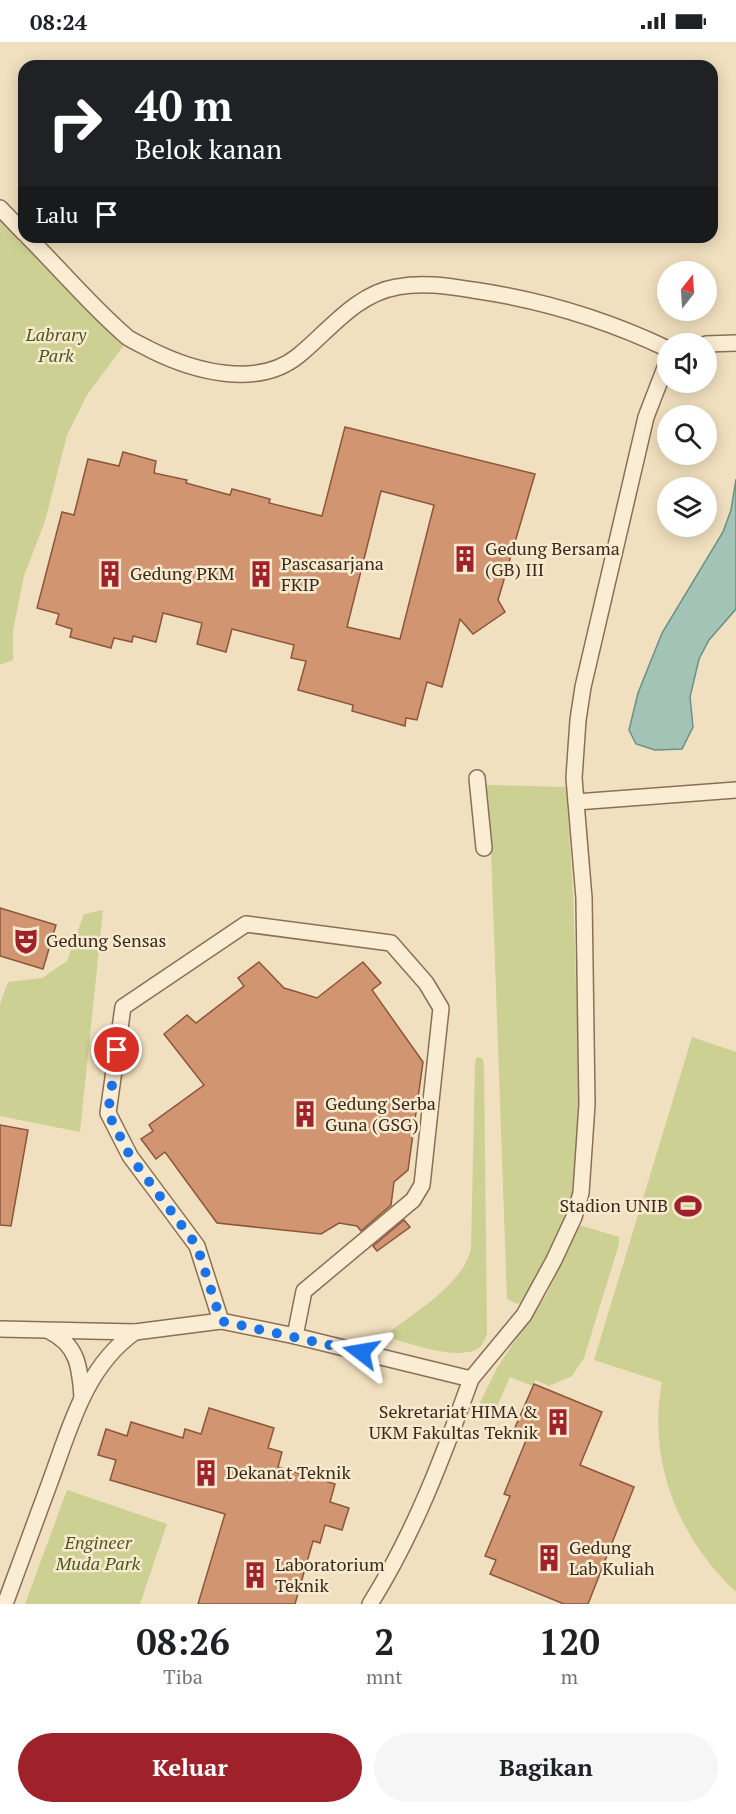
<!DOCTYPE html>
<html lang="id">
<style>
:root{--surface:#fff;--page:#f6f6f6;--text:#202124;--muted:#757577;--accent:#9f2129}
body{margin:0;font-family:"PT Serif",serif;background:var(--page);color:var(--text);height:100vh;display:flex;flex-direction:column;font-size:22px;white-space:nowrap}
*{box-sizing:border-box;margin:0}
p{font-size:20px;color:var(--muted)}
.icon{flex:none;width:33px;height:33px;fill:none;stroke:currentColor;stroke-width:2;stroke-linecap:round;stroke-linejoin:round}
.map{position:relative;height:1562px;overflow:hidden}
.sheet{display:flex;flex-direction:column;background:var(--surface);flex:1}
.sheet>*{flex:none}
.banner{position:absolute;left:18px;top:18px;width:700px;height:183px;border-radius:18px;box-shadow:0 3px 15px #0003;background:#202124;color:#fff;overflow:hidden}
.needle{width:39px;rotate:17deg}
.fabs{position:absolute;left:657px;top:219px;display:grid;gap:12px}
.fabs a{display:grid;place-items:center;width:60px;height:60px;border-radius:50%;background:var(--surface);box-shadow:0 3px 15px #0003;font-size:30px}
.pin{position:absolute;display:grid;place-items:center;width:51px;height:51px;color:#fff;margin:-26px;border:3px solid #fff;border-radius:50%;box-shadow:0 2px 6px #0007}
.me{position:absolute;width:66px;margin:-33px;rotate:284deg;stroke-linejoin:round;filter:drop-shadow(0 0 4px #0008)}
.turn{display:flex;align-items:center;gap:21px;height:126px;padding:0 18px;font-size:27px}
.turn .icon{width:78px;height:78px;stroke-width:2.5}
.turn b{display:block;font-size:42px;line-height:51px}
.then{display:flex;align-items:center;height:57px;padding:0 18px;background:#0003;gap:12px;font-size:22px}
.eta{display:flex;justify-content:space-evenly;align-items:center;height:102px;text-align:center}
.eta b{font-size:36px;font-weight:700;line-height:42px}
.action{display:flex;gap:12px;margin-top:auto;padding:12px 18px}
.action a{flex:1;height:69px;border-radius:36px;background:var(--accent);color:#fff;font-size:24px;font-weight:700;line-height:69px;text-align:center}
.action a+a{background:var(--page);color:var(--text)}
.status{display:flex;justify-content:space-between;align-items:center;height:42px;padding:0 30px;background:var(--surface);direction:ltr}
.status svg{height:16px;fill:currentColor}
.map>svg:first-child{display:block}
.green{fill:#ccd092}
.water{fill:#a3c3b7;stroke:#699185;stroke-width:1.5}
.building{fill:#d29572;stroke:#8c563a;stroke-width:1.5;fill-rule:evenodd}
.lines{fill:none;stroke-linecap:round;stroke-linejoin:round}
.service-casing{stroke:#8b6f56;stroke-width:18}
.service{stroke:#fbedd3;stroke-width:15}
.route{stroke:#1a73e8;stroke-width:10;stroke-dasharray:0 18}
.labels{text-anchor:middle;stroke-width:5;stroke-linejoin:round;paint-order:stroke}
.park-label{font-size:18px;font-style:italic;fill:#4d5821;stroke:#f8eacf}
.poi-label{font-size:18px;fill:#3a291c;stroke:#f8eacf;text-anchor:start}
</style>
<div class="status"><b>08:24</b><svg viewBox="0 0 49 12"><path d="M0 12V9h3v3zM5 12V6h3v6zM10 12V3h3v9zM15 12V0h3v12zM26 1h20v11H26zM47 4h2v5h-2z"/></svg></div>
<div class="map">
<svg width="736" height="1562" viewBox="0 0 736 1562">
<rect width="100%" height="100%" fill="#f1e0bf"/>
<g class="green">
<polygon points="0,166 129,296 87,353 67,393 45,479 24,534 13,588 13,618 0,623"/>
<polygon points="486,743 566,745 573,850 579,1038 574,1150 563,1188 528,1252 522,1260 517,1262 507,1257 491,807"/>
<polygon points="103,868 80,1090 0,1074 0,962 8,940 42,936 67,919 84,872"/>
<path d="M 692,995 L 736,1010 L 736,1550 C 678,1496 647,1418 662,1340 L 594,1318 Z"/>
<path d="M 479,1015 L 483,1017 L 484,1024 L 487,1291 C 486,1295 484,1300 481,1304 C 464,1322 405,1300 384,1294 C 413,1271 462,1244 471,1207 L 475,1021 L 476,1016 Z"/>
<polygon points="579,1183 619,1195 619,1202 584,1316 572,1334 549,1344 535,1338 533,1344 510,1335 492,1376 476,1369 498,1324 547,1252"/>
<polygon points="67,1448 167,1482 140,1562 25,1562"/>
</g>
<polygon class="water" points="736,437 736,567 709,598 699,617 690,655 693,685 682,707 655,708 636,702 629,688 638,651 662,591 723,490 731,468"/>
<g class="building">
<path d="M 345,385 L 535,432 L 498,558 L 505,570 L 473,592 L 460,577 L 442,645 L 427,640 L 417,678 L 406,676 L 405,684 L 352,669 L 353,663 L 298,648 L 306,619 L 291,616 L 294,603 L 232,587 L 226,610 L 197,602 L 202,581 L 163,571 L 156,600 L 133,594 L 132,600 L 114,596 L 111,606 L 70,595 L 72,587 L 56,582 L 59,572 L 37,566 L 62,470 L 74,473 L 88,417 L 119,424 L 123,410 L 156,419 L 154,431 L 187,438 L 186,441 L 230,453 L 232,447 L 270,457 L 269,461 L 322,474 ZM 381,449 L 434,463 L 400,597 L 347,585 Z"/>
<polygon points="0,866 56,883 43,927 0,914"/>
<polygon points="259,920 284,946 317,956 363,920 381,941 372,948 423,1020 408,1128 394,1140 391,1163 361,1189 357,1184 339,1181 321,1192 217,1181 165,1110 156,1117 141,1097 153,1089 149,1083 204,1043 164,992 187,973 196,981 244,944 238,936"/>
<polygon points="0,1083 28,1088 11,1184 0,1183"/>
<polygon points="404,1178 410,1185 377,1209 373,1204"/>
<polygon points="534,1342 602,1370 580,1423 634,1445 588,1562 564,1562 490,1532 496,1518 485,1514 510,1454 504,1452 527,1396 513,1390"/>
<polygon points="209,1366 274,1386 268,1406 282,1410 278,1425 335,1442 330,1460 349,1466 342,1488 325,1483 320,1501 313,1499 295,1562 198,1562 225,1472 110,1438 116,1418 98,1413 106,1387 127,1394 131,1380 183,1396 185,1387 201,1392"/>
</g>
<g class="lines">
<defs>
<g id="service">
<polyline points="0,166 24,191"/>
<path d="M 28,195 C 61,228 92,265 127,295 C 134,300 144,304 151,308 C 193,329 257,347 298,314 C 328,290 355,252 397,245 C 423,240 447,244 473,248 C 542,258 605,277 668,307"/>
<polyline points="706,302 736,301"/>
<polyline points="477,736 484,806"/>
<polyline points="576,760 736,748"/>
<polyline points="221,1279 197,1204 130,1114 108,1071 123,965 246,882 391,901 426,941 441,966 422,1143 413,1158 304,1249 295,1294"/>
<polyline points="0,1287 135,1290 221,1279 295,1294 471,1337 524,1273 554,1218 574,1175 581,1151 587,1062 584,856 574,736 578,678 583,645 646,375 668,318"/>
<path d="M 49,1289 C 78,1303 80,1326 82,1355"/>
<path d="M 5,1562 C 20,1521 35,1481 50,1440 C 70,1386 85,1325 135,1290"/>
<path d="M 370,1562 C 414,1492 443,1415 471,1337"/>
</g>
</defs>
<use href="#service" class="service-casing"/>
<use href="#service" class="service"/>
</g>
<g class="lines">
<polyline class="route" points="117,1008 108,1071 130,1114 197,1204 221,1279 361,1310"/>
</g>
<defs>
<symbol id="building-bare" viewBox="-9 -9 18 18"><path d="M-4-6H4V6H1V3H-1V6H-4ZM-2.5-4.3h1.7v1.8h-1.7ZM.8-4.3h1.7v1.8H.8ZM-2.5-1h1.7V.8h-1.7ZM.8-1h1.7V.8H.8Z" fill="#9f2129" stroke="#f8eacf" stroke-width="2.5" paint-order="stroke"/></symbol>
<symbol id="theatre-bare" viewBox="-9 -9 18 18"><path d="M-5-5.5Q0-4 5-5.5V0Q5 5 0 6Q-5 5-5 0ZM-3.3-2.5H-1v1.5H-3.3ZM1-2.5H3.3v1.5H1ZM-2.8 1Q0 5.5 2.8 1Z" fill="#9f2129" stroke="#f8eacf" stroke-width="2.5" paint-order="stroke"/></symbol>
<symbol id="stadium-bare" viewBox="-9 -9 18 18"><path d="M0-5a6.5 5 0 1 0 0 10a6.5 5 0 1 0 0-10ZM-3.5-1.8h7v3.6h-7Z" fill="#9f2129" stroke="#f8eacf" stroke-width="2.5" paint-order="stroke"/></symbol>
</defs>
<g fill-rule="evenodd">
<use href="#building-bare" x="446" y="498" width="38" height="38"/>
<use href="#building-bare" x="91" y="513" width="38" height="38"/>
<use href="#building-bare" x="242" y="513" width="38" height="38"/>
<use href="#theatre-bare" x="7" y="880" width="38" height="38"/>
<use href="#building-bare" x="286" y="1053" width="38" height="38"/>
<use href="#stadium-bare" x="669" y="1145" width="38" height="38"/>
<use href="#building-bare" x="539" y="1361" width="38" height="38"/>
<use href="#building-bare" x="187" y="1412" width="38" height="38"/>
<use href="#building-bare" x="530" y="1497" width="38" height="38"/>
<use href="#building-bare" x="236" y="1514" width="38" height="38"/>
</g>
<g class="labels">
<g class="park-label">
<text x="56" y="299">Labrary<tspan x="56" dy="21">Park</tspan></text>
<text x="98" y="1507">Engineer<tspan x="98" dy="21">Muda Park</tspan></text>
</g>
<g class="poi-label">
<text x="485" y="513">Gedung Bersama<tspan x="485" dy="21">(GB) III</tspan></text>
<text x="281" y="528">Pascasarjana<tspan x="281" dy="21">FKIP</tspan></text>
<text x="130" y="538">Gedung PKM</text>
<text x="46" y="905">Gedung Sensas</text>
<text x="325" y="1068">Gedung Serba<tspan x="325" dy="21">Guna (GSG)</tspan></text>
<text x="668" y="1170" text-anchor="end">Stadion UNIB</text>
<text x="538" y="1376" text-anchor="end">Sekretariat HIMA &amp;<tspan x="538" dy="21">UKM Fakultas Teknik</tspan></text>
<text x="226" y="1437">Dekanat Teknik</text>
<text x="569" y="1512">Gedung<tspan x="569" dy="21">Lab Kuliah</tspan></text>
<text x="275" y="1529">Laboratorium<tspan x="275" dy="21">Teknik</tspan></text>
</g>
</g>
</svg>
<div class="fabs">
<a><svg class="needle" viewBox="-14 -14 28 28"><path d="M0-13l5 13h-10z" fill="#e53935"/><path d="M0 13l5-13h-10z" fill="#757577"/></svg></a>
<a><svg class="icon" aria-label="sound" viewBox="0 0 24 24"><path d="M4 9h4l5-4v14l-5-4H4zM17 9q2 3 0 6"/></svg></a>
<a><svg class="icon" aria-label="search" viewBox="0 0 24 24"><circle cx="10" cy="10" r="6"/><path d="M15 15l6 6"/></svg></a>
<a><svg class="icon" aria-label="layers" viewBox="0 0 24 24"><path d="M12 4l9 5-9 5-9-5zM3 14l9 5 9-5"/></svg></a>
</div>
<div class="pin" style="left:117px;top:1008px;background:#d93025"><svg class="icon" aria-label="arrive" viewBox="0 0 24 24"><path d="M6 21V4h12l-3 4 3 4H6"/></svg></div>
<svg class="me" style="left:361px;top:1310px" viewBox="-20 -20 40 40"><path d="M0-17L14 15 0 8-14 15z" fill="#1a73e8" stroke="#fff" stroke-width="4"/></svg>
<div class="banner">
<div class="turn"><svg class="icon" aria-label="right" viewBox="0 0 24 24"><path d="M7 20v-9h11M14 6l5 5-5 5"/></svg><div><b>40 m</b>Belok kanan</div></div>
<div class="then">Lalu<svg class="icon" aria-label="arrive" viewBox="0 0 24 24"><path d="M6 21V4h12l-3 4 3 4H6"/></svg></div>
</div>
</div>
<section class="sheet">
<div class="eta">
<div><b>08:26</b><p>Tiba</p></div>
<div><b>2</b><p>mnt</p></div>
<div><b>120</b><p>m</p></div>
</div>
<div class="action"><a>Keluar</a><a>Bagikan</a></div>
</section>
